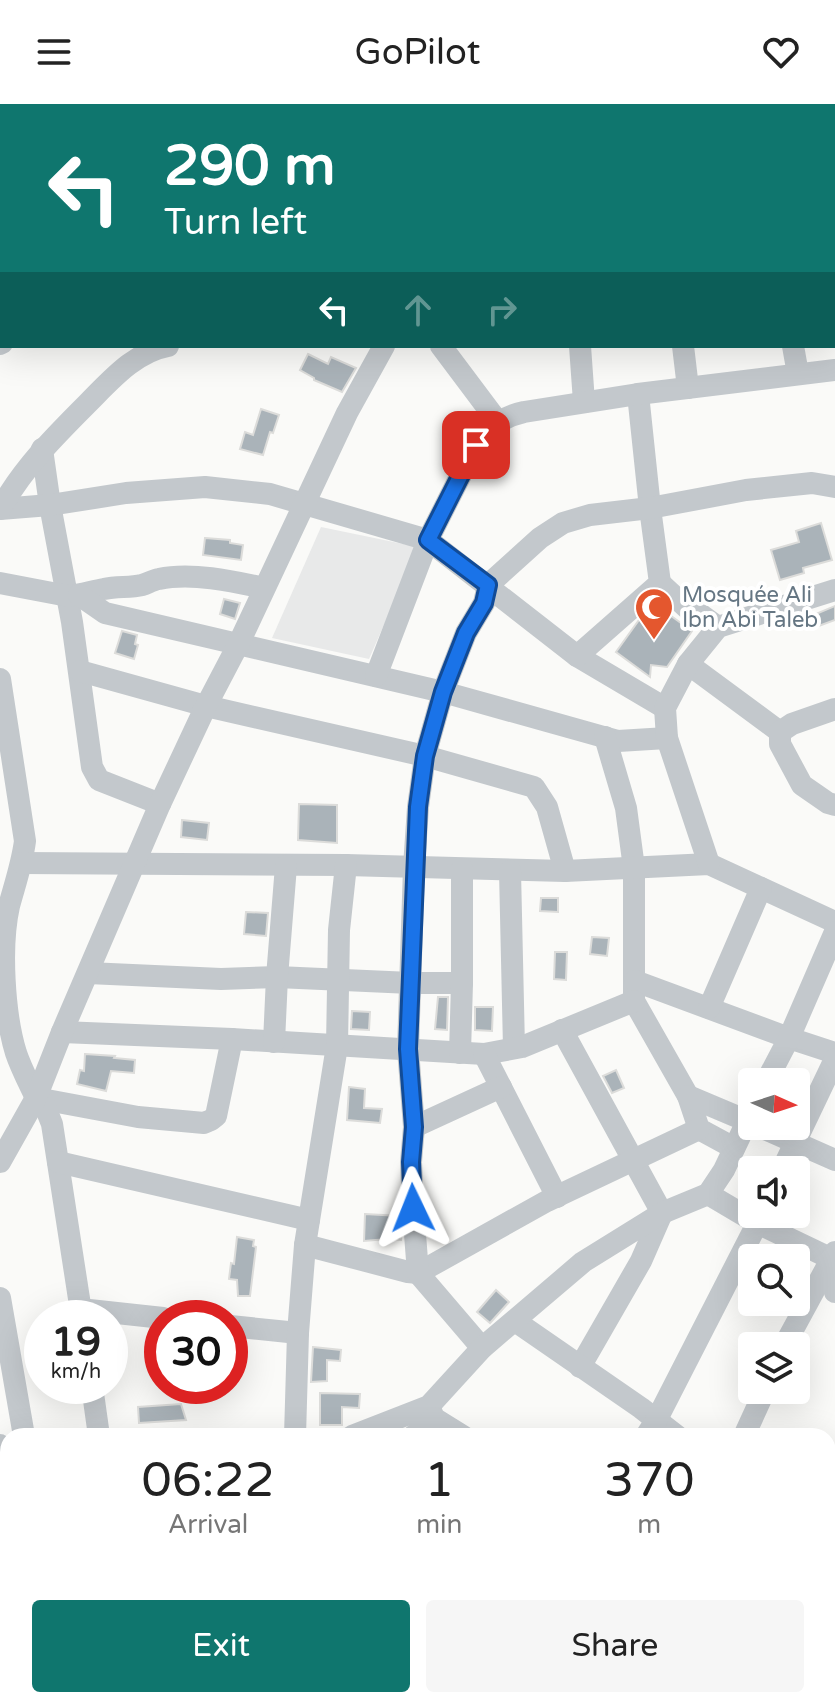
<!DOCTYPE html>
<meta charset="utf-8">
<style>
:root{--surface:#fff;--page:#f6f6f6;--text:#222;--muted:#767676;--accent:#0f766e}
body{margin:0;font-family:"Varela Round",sans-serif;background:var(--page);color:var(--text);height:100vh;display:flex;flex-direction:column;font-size:30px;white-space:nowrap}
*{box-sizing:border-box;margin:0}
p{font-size:26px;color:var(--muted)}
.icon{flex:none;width:44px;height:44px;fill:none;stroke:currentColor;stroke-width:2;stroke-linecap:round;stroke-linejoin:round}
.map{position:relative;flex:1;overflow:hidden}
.sheet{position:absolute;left:0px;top:1324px;width:836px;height:280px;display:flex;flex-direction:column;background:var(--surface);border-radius:24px 24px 0 0;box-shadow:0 8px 32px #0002}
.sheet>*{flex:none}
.banner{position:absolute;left:0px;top:0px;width:836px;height:244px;box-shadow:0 8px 32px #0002;background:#0f766e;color:#fff;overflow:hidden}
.needle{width:52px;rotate:93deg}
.fabs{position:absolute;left:738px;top:964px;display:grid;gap:16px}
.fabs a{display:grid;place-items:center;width:72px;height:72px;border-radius:8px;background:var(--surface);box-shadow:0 8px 32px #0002;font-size:40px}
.speed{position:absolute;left:24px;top:1196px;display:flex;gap:16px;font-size:40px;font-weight:700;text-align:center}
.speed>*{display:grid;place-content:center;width:104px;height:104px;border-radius:50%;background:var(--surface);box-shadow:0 8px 32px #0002;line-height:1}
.speed small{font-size:20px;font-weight:400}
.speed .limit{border:12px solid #d22;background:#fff;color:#111}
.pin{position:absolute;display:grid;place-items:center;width:68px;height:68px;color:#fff;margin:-34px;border-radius:16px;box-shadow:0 4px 12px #0006}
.me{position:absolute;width:88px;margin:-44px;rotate:358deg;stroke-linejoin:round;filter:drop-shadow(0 0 6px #0008)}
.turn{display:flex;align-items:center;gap:28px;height:168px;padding:0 32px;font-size:36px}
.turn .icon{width:104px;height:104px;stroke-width:2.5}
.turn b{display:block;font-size:56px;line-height:68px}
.lanes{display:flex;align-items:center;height:76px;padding:0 32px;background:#0003;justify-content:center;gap:40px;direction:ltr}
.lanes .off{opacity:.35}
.eta{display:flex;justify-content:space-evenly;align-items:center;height:136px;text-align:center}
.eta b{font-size:48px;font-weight:600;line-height:56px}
.cta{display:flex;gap:16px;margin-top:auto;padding:16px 32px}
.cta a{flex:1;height:92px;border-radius:8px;background:var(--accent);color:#fff;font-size:32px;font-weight:600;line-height:92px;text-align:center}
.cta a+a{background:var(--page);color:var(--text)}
header{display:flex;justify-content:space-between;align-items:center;height:104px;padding:0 32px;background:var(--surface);font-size:36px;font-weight:600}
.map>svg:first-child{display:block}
.built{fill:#e8e9e9}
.building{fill:#aab3b9;stroke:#dcdcda;stroke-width:2}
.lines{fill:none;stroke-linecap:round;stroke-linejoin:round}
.highway-casing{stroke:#b4b9bd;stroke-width:36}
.minor{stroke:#c3c8cc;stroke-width:22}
.highway{stroke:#fff;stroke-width:32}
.route-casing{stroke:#114b97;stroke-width:20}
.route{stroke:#1a73e8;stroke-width:14}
.labels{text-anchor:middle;stroke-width:8;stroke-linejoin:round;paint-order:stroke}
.poi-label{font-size:22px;fill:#657683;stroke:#fff;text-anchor:start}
</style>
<header><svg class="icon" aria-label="menu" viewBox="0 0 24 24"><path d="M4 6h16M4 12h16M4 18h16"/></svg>GoPilot<svg class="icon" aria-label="heart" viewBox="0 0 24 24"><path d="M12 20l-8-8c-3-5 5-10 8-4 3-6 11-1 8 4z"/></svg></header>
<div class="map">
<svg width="835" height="1604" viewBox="0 0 835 1604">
<rect width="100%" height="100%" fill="#fafaf8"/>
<polygon class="built" points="321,423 418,443 369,555 272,534"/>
<g class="building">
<polygon points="308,250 328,260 331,253 356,264 342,288 314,276 314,274 300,266"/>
<polygon points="261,305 279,311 273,329 270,328 263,351 240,345 245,328 253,331"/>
<polygon points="821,419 832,456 803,464 804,469 780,476 771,446 799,438 796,427"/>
<polygon points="205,434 230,436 230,439 243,441 241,456 203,451"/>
<polygon points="224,495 240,499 235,515 220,510"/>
<polygon points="835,502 835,516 816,523 811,512"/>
<polygon points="660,504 692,527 667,563 651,561 650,573 616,548 639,516 651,506 653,508"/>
<polygon points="122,527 137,531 135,540 138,541 134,555 115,549"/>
<polygon points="299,700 337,701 337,739 298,736"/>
<polygon points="182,716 209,719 207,736 181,733"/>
<polygon points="541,794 558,794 558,808 540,807"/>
<polygon points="246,808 268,809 266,832 244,830"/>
<polygon points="592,833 609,834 607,852 590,850"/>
<polygon points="555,848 567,848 566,876 554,875"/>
<polygon points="438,893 448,893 447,926 435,925"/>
<polygon points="475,903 493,903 492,927 475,926"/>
<polygon points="352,907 370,908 369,926 351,925"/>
<polygon points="85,950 115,952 114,954 135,956 134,969 111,967 106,987 77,980 80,966 84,967"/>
<polygon points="616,966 624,984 612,989 603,972"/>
<polygon points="349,983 365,985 364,1004 382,1005 380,1019 347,1016"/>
<polygon points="365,1110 400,1112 401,1136 388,1135 364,1137"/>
<polygon points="237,1133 254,1136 253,1142 256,1143 250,1192 238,1192 237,1176 229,1175 231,1159 234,1160"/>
<polygon points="496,1186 509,1198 490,1219 477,1208"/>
<polygon points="313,1243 341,1246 340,1257 327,1256 327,1277 311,1278"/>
<polygon points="320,1289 360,1290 359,1304 342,1303 342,1321 320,1321"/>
<polygon points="181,1300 186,1316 139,1319 138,1303"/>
</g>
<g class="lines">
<defs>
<g id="highway">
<polyline points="203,2 215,0"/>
<polyline points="0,36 2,36"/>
</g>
</defs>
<use href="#highway" class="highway-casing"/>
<g class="minor">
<polyline points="834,26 835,26"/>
<polyline points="834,104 835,104"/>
<polyline points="0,188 2,187"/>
<polyline points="0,240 2,239"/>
<polyline points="441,242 498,318"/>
<polyline points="580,242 584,298"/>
<polyline points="683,242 688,284"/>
<polyline points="793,242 798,270"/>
<polyline points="42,345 50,401 72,518 92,663 99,676 160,700"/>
<polyline points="0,405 50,401 126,389 205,383 270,390 428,436 577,552 665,604"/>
<path d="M 0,405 C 24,363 54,333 88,299 C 111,276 135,248 168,242"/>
<path d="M 0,479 L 68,492 C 81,491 92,487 104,485 C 117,482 130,484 142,481 C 148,479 153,476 159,475 C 191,468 232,477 264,484"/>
<polyline points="660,479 688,505 703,512 718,523"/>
<polyline points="79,491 105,509 443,588 618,637 667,634"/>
<polyline points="577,552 660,479 650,404 638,290"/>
<polyline points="688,560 780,628"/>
<polyline points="80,567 206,602 425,652 534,683 547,703 565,767"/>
<path d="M 376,572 L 428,436 L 476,341 C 489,323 502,313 524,308 L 638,290 L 835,266"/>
<path d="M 0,575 L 25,737 C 22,760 15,780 9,802 C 0,842 4,910 16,949 C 21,964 29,979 36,994 L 138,1013 L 204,1019 L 211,1016 L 216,1012 L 232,935"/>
<polyline points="835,605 792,620 780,628 780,640 802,681 828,699 835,701"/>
<polyline points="605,633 626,704 634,764 634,897 688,992 699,1025 734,1044"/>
<polyline points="22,759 346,761 565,767 709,760 835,818"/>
<polyline points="709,760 667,634 665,604 688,560 718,523 835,486"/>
<polyline points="510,767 514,944"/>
<polyline points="88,869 221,875 277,873 411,879 462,879"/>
<polyline points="635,877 789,934 835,949"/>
<polyline points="709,904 761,784"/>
<polyline points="562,926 662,1109 641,1157 580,1263"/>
<polyline points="62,928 232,935 484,950 522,943 634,897"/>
<polyline points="274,938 277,873 286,762"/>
<polyline points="460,949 462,879 462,765"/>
<polyline points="484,950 557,1093"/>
<polyline points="766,978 789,934 835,828"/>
<polyline points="688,992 752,1019"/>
<polyline points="42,995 52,1020 82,1214"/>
<polyline points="758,1022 835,1056"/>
<polyline points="414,1023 501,983"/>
<polyline points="0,1058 36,994 62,928 160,700 206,602 239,539 347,309 384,242"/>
<polyline points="58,1058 309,1116"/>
<polyline points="782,1066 835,955"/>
<polyline points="708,1090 757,1119 832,1155 835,1154"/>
<polyline points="305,1141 408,1168 418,1169 547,1097 699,1025"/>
<polyline points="832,1155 835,1188"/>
<polyline points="0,1194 24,1332"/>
<polyline points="80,1205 163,1214"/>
<polyline points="515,1217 641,1304 677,1332"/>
<polyline points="230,1222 298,1229"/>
<polyline points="784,1242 835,1148"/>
<polyline points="482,1244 418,1169 413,1104 411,1058 414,1023 408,945 414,763 418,703 425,652 443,588 466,529 484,499 488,481 540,434 563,419 590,411 650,404 746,386 812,379 835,383"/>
<polyline points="92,1282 99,1332"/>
<polyline points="429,1302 434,1314 463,1332"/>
<polyline points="295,1332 298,1229 305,1141 337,942 339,826 346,761"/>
<polyline points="352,1332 429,1302 482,1244 583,1158 662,1109 708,1090 724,1066 752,1007"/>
<polyline points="413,1332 434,1314"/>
<polyline points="646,1332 657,1315 762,1110"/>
<polyline points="744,1332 765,1286"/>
<polyline points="0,1341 8,1394"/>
<polyline points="828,1365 835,1364"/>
<polyline points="0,1443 8,1441"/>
<polyline points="828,1451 835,1450"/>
<polyline points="828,1554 835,1552"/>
<polyline points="47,1596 49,1604"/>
<polyline points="74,1596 76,1604"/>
<polyline points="139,1596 140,1604"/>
<polyline points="368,1596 369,1604"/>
<polyline points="641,1596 643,1604"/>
<polyline points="782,1596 785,1604"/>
<polyline points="265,1604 305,1596"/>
<polyline points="398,1604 401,1596"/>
<polyline points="675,1604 699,1596"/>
</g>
<use href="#highway" class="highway"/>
</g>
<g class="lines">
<defs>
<polyline id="route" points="413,1104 411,1058 414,1023 408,945 418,703 425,652 443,588 466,529 484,499 488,481 428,436 476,341"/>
</defs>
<use href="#route" class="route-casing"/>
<use href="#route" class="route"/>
</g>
<defs>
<symbol id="mosque-pin" viewBox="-11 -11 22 30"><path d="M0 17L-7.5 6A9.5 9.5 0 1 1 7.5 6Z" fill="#e4572e" stroke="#fff"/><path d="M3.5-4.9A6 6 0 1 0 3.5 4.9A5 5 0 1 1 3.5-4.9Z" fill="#fff"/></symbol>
</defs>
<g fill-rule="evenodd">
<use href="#mosque-pin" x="632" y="481" width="44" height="60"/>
</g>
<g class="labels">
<g class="poi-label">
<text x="682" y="498">Mosquée Ali<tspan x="682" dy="25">Ibn Abi Taleb</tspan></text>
</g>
</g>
</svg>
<div class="fabs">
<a><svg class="needle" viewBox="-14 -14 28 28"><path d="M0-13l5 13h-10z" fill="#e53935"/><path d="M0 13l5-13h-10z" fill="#767676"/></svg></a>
<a><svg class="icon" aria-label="sound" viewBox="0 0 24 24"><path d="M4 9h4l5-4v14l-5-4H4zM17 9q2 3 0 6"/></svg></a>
<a><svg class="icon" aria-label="search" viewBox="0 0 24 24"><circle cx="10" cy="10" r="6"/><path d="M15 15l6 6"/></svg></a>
<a><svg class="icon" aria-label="layers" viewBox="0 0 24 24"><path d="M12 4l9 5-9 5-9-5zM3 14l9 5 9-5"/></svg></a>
</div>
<div class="speed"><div>19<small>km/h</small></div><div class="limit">30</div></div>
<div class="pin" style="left:476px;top:341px;background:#d93025"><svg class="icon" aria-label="arrive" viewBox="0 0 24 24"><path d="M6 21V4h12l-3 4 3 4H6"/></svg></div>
<svg class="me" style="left:413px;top:1104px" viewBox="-20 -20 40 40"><path d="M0-17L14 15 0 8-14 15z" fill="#1a73e8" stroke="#fff" stroke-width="4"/></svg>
<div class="banner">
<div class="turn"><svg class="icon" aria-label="left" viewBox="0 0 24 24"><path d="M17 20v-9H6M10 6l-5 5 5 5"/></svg><div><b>290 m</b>Turn left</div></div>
<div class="lanes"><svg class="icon" aria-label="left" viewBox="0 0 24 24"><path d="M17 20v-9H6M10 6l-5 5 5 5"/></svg><svg class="icon off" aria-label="ahead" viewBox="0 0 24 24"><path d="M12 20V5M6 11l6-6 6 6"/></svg><svg class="icon off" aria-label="right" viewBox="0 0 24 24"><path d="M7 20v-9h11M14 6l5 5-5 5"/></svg></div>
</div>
<section class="sheet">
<div class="eta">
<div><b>06:22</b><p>Arrival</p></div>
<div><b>1</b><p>min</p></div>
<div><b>370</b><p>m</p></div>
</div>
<div class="cta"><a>Exit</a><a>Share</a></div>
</section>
</div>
